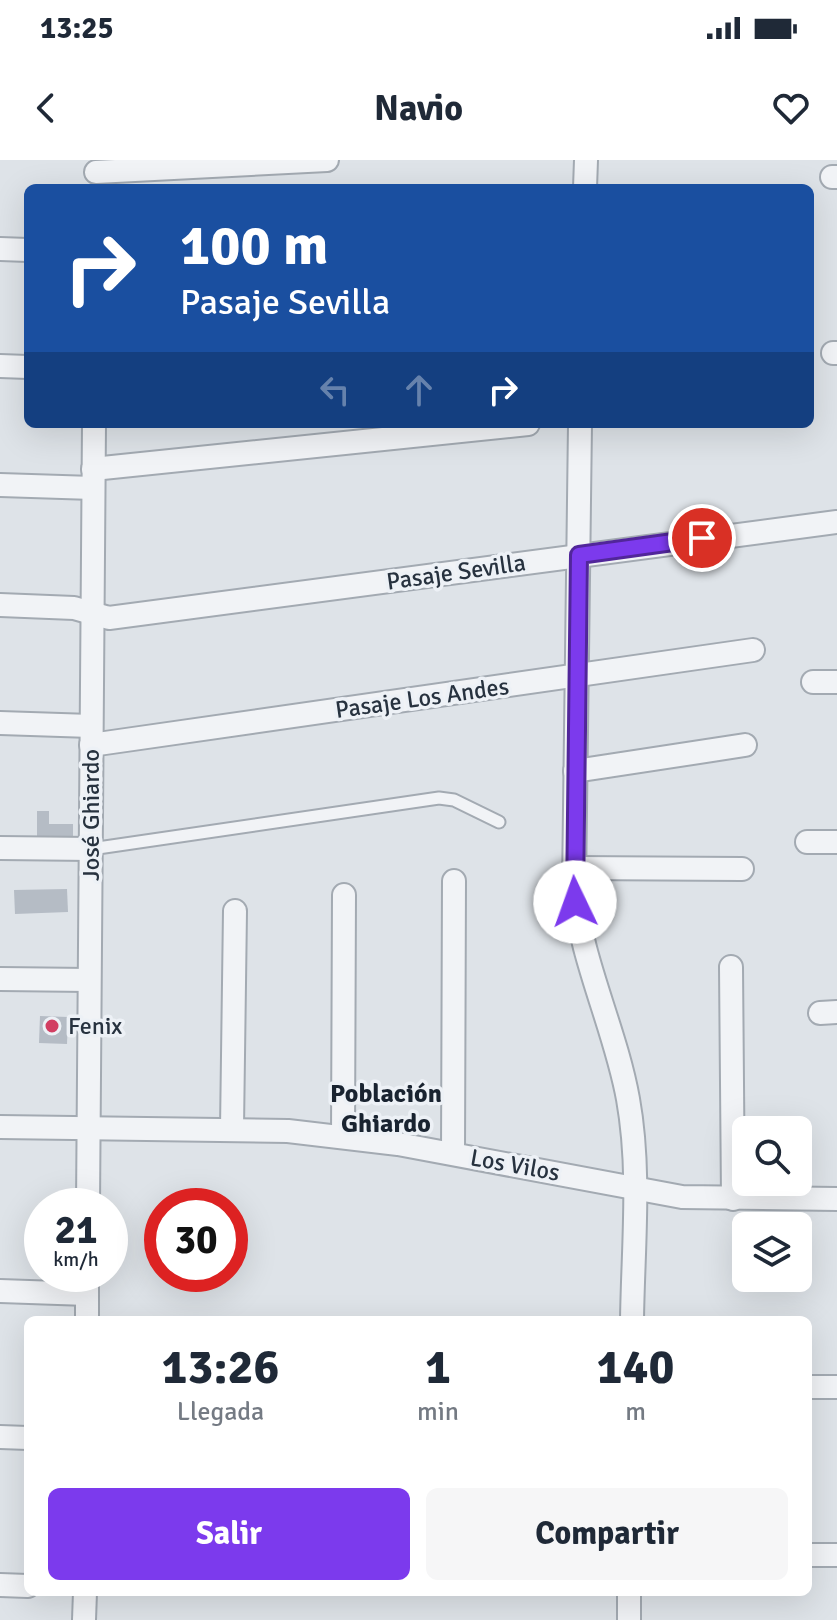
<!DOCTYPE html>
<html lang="es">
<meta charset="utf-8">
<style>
:root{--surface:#fff;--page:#f6f6f7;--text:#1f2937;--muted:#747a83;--accent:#7c3aed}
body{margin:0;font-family:Signika,sans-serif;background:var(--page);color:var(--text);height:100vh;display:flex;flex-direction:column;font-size:30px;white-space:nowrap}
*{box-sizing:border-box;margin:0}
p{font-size:26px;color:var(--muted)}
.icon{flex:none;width:44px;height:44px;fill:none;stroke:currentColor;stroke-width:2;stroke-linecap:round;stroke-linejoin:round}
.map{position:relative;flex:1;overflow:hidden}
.side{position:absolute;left:24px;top:1156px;width:788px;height:280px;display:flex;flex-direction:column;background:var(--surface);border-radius:12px;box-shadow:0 8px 32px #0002}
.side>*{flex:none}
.guide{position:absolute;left:24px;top:24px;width:790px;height:244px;border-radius:12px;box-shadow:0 8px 32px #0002;background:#1a4fa0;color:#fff;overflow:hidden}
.tools{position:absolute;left:732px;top:956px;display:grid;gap:16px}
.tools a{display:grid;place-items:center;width:80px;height:80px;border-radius:12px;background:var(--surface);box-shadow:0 8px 32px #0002;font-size:40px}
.speed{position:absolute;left:24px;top:1028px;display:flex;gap:16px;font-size:40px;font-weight:700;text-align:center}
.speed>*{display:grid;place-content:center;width:104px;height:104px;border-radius:50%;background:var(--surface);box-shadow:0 8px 32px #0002;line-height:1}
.speed small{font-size:20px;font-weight:400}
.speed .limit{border:12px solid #d22;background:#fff;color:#111}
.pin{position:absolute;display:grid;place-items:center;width:68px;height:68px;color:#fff;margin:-34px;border:4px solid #fff;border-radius:50%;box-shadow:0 2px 8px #0007}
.me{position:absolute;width:88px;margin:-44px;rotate:357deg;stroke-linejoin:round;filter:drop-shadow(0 0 6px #0008)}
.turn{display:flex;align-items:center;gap:28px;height:168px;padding:0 24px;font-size:36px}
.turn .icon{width:104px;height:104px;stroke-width:2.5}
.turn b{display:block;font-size:56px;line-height:68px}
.lanes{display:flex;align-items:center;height:76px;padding:0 24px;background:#0003;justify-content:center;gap:40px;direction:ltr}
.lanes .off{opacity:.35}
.eta{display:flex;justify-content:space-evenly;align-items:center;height:136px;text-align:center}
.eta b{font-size:48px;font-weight:700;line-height:56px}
.cta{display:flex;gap:16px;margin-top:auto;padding:16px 24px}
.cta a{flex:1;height:92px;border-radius:12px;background:var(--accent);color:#fff;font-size:32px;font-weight:700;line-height:92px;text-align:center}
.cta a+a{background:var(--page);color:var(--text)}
.status{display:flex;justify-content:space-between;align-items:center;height:56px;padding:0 40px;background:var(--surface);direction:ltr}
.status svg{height:22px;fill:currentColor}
header{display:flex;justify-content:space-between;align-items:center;height:104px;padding:0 24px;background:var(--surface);font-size:36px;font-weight:700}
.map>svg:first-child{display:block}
.building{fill:#b5bcc5}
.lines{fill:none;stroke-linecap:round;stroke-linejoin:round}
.service-casing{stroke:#a3aab2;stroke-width:15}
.minor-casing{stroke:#a3aab2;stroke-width:26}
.service{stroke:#f1f3f6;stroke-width:11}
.minor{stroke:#f1f3f6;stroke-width:22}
.route-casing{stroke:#51269a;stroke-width:20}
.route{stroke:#7c3aed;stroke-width:14}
.poi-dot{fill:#d23e62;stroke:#edf1f6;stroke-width:3}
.labels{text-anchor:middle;stroke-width:7;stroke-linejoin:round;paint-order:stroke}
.street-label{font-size:24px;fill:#27323f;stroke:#edf1f6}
.poi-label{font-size:24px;fill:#27323f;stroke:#edf1f6;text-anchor:start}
.neighbourhood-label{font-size:26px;font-weight:bold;fill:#192330;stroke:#edf1f6}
</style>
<div class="status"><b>13:25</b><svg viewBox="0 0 49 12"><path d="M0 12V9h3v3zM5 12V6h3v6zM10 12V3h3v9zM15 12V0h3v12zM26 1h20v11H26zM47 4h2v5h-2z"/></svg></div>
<header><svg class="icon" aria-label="back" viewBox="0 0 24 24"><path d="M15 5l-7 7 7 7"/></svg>Navio<svg class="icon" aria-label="heart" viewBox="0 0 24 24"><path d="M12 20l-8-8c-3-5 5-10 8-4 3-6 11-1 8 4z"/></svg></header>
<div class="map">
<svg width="837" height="1460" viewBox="0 0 837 1460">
<rect width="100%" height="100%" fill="#dee3e8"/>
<g class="building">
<polygon points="37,651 49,651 49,664 73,664 73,678 37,678"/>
<polygon points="67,729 68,752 15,754 14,730"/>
<polygon points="40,856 68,857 67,884 39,883"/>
</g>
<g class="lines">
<defs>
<polyline id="service" points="91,689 439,638 454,640 499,662"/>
<g id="minor">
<polyline points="96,12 327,0"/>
<polyline points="832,17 837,17"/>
<polyline points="585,28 586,0"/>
<polyline points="0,89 28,90"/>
<polyline points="833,193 837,193"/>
<polyline points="0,206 28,207"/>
<path d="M 580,264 L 574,726 C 580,800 615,867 628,939 C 641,1011 633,1087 632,1160"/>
<polyline points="93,309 528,264"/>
<polyline points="0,325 93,328"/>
<polyline points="0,445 74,448 109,458 837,362"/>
<polyline points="813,522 837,522"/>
<polyline points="0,563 91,566"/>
<polyline points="91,585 753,490"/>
<polyline points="575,611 745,585"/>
<polyline points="807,682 837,682"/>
<polyline points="0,688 91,689"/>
<polyline points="573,708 742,709"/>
<polyline points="731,807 733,1039"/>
<polyline points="0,819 89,820"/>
<polyline points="820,853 837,852"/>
<polyline points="0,967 288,971 398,984 682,1037 837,1039"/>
<polyline points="232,968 235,751"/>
<polyline points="343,977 344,735"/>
<polyline points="453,993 454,721"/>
<polyline points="88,1046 94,264"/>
<polyline points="0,1131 87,1134"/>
<polyline points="87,1160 87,1114"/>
<polyline points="808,1227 837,1227"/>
<polyline points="0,1277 28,1278"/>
<polyline points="808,1395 837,1395"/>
<polyline points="0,1425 28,1426"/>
<polyline points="84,1460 85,1432"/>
<polyline points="629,1460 629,1432"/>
</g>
</defs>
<use href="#service" class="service-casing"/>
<use href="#minor" class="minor-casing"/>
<use href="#service" class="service"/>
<use href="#minor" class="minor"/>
</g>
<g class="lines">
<defs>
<polyline id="route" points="575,742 579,395 702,378"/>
</defs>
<use href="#route" class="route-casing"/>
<use href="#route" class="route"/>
</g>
<circle class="poi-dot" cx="52" cy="866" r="8"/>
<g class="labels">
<g class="street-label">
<text transform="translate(456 412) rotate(-8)" y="8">Pasaje Sevilla</text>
<text transform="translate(422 538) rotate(-8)" y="8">Pasaje Los Andes</text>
<text transform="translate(91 655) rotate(-90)" y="8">José Ghiardo</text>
<text transform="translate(515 1005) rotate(10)" y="8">Los Vilos</text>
</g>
<g class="poi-label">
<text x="68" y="874">Fenix</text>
</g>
<g class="neighbourhood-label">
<text x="386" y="942">Población<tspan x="386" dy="30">Ghiardo</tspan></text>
</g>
</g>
</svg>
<div class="tools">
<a><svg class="icon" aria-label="search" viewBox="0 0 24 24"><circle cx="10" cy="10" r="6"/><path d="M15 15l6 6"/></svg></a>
<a><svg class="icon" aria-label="layers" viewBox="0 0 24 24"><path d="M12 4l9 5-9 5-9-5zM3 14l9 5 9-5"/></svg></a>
</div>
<div class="speed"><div>21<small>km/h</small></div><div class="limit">30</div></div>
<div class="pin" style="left:702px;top:378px;background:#d93025"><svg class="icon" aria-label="arrive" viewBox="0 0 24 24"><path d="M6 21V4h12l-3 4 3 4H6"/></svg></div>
<svg class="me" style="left:575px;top:742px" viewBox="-20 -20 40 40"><circle r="19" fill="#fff"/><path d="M0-13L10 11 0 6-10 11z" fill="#7c3aed"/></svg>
<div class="guide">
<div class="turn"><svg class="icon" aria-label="right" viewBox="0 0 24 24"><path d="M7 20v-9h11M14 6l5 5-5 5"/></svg><div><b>100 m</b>Pasaje Sevilla</div></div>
<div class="lanes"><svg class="icon off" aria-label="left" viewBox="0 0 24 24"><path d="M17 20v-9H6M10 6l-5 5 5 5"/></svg><svg class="icon off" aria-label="ahead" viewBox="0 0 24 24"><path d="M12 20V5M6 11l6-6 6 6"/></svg><svg class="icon" aria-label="right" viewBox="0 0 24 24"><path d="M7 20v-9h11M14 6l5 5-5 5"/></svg></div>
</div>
<section class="side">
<div class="eta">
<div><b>13:26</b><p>Llegada</p></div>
<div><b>1</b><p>min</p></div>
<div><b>140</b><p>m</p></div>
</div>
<div class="cta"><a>Salir</a><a>Compartir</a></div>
</section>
</div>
